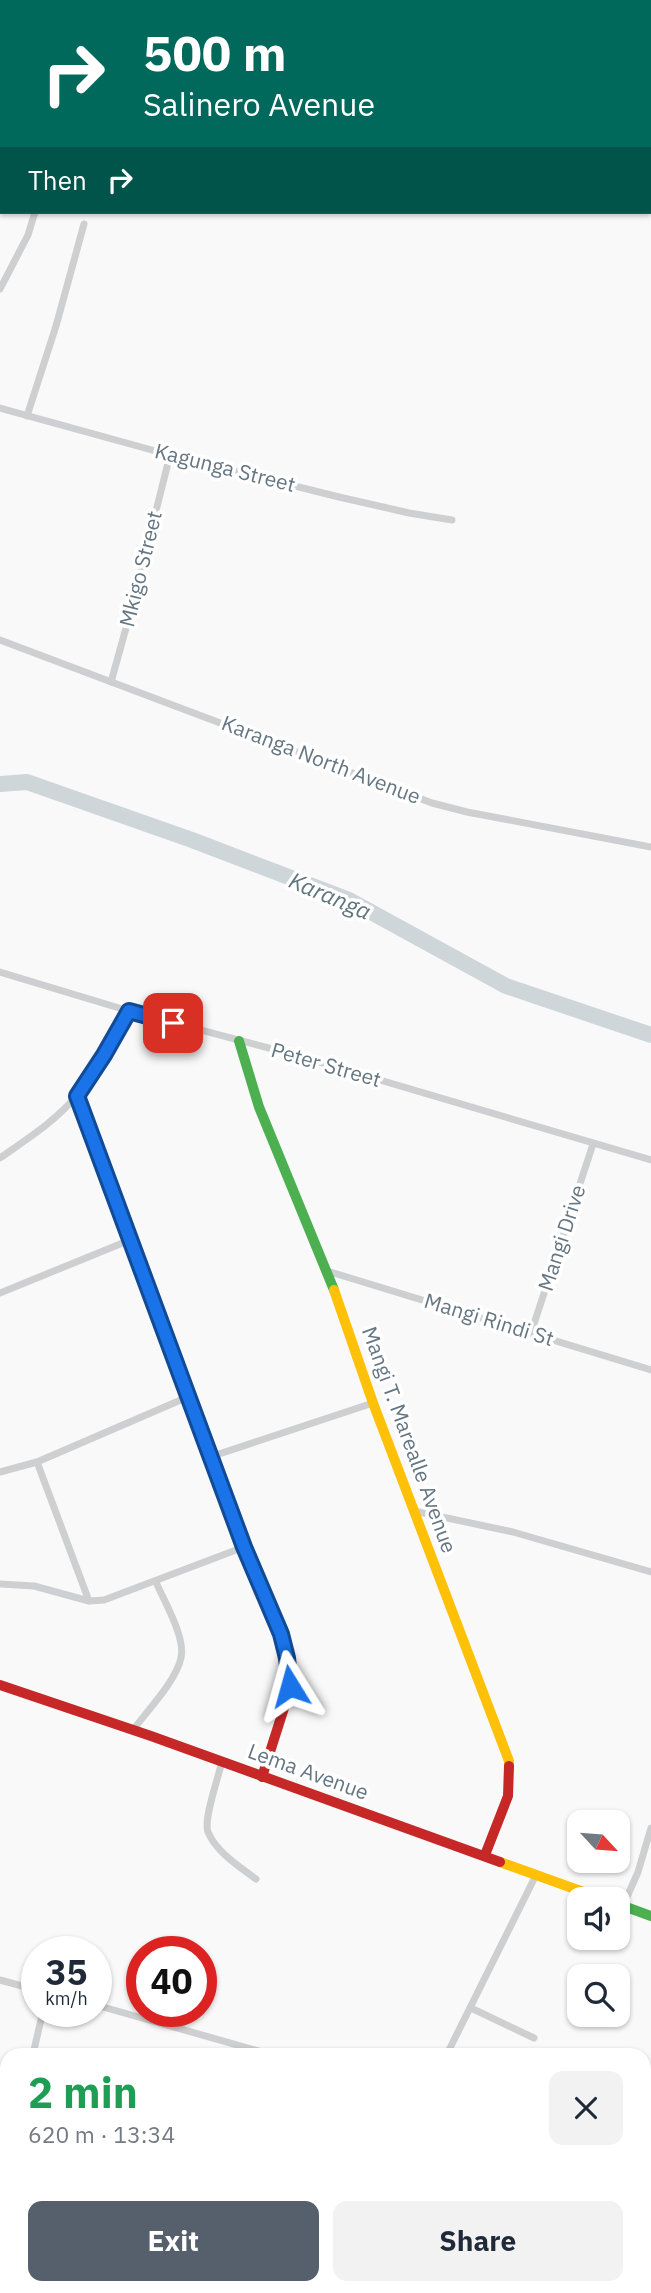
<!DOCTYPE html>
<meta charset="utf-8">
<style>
:root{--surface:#fff;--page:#f2f2f3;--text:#1f2937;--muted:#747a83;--accent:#56606c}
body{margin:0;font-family:"IBM Plex Sans",sans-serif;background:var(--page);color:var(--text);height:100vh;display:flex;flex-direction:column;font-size:26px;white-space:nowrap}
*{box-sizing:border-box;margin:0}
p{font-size:23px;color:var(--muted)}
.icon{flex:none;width:38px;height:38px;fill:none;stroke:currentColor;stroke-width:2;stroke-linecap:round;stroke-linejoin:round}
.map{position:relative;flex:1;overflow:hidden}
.sheet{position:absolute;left:0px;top:2048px;width:651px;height:247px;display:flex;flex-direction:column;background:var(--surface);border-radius:21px 21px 0 0;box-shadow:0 2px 5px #0004}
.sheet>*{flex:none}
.hud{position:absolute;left:0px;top:0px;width:651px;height:214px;box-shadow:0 2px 5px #0004;background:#00695c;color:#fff;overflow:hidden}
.needle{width:46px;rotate:116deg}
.controls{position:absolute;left:567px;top:1810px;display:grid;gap:14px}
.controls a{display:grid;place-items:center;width:63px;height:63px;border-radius:14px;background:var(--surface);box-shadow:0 2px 5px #0004;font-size:35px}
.speed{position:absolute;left:21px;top:1936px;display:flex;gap:14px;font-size:35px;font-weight:700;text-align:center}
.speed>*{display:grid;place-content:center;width:91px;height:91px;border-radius:50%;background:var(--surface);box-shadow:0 2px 5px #0004;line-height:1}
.speed small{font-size:18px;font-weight:400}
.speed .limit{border:10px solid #d22;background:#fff;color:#111}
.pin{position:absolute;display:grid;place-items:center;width:60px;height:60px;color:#fff;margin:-30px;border-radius:14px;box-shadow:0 4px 10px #0006}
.me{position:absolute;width:77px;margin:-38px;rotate:352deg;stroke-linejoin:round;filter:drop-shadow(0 0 5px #0008)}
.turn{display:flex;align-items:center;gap:24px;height:147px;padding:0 28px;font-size:32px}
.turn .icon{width:91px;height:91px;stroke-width:2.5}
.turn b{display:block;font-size:49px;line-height:60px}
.then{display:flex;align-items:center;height:66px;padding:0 28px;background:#0003;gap:14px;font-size:26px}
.round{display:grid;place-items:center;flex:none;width:74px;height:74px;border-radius:14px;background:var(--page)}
.summary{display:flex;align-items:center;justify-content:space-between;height:119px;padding:0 28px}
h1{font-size:42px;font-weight:700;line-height:52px;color:#1e9e55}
.action{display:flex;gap:14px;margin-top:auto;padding:14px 28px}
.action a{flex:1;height:80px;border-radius:14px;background:var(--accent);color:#fff;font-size:28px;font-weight:700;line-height:80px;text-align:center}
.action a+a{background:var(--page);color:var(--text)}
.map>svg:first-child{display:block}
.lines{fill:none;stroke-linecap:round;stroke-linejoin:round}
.river{stroke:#ced6d9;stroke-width:16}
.street{stroke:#cecfd0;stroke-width:7}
.fast{stroke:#4caf50;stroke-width:10}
.slow{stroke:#ffc107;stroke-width:10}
.jam{stroke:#c62828;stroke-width:10}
.route-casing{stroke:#114b97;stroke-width:18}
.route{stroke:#1a73e8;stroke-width:12}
.labels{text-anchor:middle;stroke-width:7;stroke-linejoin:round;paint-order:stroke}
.street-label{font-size:21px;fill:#657683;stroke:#fff}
.water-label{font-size:23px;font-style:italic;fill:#60757c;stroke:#fff}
</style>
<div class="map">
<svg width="651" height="2293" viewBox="0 0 651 2293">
<rect width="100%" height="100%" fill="#f9f9f9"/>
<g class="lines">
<polyline class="river" points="0,784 27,782 192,840 349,900 506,986 651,1035"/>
<g class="street">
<polyline points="5,2 6,0"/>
<polyline points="0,22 2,15"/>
<polyline points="0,135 2,136"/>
<polyline points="0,289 28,235 35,212"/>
<polyline points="0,408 170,455 339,497 409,513 452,520"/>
<polyline points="27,416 56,326 84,224"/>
<polyline points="0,640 432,803 467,812 651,847"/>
<polyline points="111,682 133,603 170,455"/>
<polyline points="0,972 129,1011 295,1055 651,1160"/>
<path d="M 0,1158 C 27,1139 56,1121 77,1095 C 98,1070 113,1039 129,1011"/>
<polyline points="327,1271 651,1370"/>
<polyline points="0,1293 130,1240"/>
<polyline points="531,1333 593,1144"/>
<polyline points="210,1457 373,1403"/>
<polyline points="37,1462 89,1601"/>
<polyline points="0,1472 37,1462 190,1396"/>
<polyline points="414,1511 513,1532 651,1572"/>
<polyline points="0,1584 34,1586 89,1601 104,1600 244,1547"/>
<path d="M 133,1730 C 147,1711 176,1681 181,1658 C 186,1638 164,1601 156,1582"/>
<path d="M 222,1761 C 219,1776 203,1819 208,1832 C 216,1852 240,1867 256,1879"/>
<polyline points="623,1906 638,1872 651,1828"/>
<polyline points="0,1980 37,1990"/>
<polyline points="96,2005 269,2054"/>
<polyline points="471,2008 534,2038"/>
<polyline points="33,2054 43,2011"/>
<polyline points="447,2054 536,1875"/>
<polyline points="650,2120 651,2121"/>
<polyline points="0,2210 7,2177"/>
<polyline points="644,2218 651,2204"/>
<polyline points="168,2293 171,2287"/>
<polyline points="328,2293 331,2287"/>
<polyline points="606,2293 609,2287"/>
</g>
<g class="fast">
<polyline points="239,1041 259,1107 334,1290"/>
<polyline points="77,1096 230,1509"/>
<polyline points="618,1904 651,1916"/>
</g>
<g class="slow">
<polyline points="334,1290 373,1403 509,1761 509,1766"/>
<polyline points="500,1862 603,1899"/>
</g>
<g class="jam">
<polyline points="230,1509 281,1634 291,1686 262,1777"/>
<polyline points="0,1685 151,1736 500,1862"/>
<polyline points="485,1855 508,1796 509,1766"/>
</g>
</g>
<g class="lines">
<defs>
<polyline id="route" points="173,1023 129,1011 104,1055 77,1096 244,1547 281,1634 287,1658 290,1686"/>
</defs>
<use href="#route" class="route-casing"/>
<use href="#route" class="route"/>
</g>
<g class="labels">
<g class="street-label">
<text transform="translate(225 468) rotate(14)" y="7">Kagunga Street</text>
<text transform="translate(141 569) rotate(-76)" y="7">Mkigo Street</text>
<text transform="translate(321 760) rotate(21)" y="7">Karanga North Avenue</text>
<text transform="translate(326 1065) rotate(16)" y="7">Peter Street</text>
<text transform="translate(562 1238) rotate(-72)" y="7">Mangi Drive</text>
<text transform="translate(489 1320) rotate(17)" y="7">Mangi Rindi St</text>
<text transform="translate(409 1440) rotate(70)" y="7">Mangi T. Marealle Avenue</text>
<text transform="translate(308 1772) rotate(20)" y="7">Lema Avenue</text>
</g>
<g class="water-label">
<text transform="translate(330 896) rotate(23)" y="8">Karanga</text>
</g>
</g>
</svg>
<div class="controls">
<a><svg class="needle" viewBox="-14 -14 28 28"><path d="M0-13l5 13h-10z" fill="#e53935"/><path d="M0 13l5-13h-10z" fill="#747a83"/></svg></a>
<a><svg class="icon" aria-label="sound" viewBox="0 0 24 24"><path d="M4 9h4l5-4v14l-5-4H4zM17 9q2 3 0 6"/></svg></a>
<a><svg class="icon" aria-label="search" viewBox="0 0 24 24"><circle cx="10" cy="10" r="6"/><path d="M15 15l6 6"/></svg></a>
</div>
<div class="speed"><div>35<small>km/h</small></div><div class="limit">40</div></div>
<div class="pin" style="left:173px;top:1023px;background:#d93025"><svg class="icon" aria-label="arrive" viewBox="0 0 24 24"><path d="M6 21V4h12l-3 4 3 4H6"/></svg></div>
<svg class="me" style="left:290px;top:1686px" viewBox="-20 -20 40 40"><path d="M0-17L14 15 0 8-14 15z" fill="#1a73e8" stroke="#fff" stroke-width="4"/></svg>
<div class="hud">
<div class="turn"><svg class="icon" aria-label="right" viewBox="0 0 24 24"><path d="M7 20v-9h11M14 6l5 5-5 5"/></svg><div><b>500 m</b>Salinero Avenue</div></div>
<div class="then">Then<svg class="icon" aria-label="right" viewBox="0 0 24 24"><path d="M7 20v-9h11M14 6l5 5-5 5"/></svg></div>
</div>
<section class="sheet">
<div class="summary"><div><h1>2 min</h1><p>620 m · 13:34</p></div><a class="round"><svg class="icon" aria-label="close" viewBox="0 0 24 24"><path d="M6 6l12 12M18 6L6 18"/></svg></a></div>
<div class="action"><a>Exit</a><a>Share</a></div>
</section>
</div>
